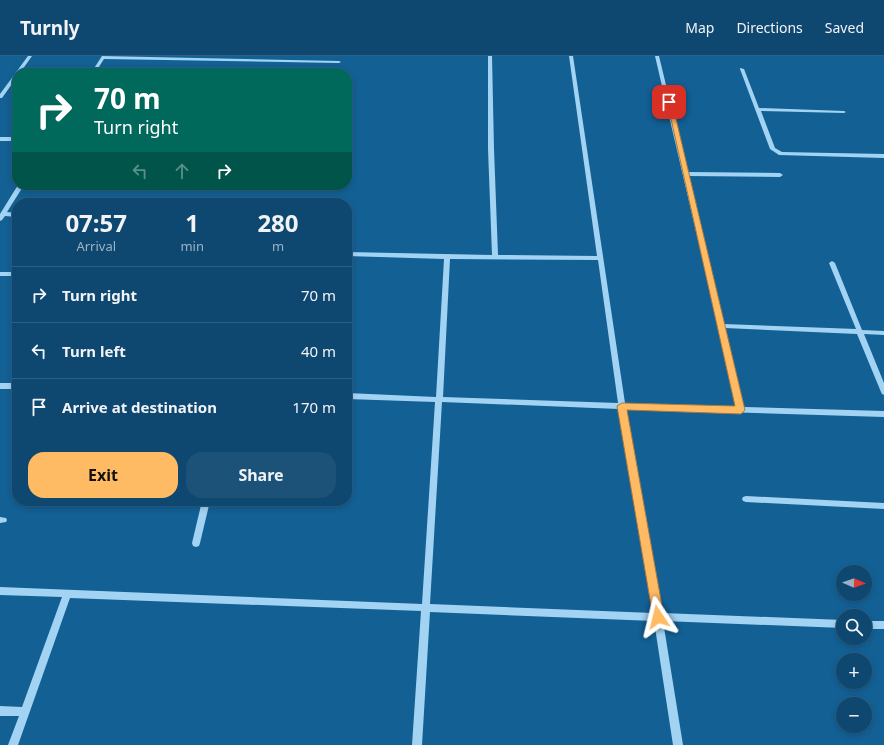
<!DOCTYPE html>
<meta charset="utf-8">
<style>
:root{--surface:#0e4870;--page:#1c5278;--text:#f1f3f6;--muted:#9bb2c3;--line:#2e6083;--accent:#ffba64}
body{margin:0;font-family:"Noto Sans",sans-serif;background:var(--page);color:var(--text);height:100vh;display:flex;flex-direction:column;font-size:15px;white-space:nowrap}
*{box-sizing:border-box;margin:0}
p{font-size:13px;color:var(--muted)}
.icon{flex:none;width:22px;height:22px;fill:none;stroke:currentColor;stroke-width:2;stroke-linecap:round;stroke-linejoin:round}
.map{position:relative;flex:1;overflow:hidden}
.panel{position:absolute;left:12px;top:142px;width:340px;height:308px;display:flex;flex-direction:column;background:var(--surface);border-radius:16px;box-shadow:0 2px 6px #0003,0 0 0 1px var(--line)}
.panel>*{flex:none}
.guide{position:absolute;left:12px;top:12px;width:340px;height:122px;border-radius:16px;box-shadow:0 2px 6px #0003,0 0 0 1px var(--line);background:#00695c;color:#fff;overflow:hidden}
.needle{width:26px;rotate:92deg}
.tools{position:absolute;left:836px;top:509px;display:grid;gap:8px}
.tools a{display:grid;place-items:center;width:36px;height:36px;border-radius:50%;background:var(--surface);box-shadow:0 2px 6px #0003,0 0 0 1px var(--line);font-size:20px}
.pin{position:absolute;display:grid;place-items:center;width:34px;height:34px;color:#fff;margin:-17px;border-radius:8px;box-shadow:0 2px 6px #0006}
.me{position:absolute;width:44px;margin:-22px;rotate:350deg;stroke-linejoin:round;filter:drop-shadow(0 0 3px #0008)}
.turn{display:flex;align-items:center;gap:14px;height:84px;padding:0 16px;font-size:18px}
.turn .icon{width:52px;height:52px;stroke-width:2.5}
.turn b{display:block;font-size:28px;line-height:34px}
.lanes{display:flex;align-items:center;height:38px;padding:0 16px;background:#0003;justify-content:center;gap:20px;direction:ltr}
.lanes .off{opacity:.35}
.eta{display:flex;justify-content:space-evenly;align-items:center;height:68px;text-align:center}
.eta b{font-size:24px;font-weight:700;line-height:28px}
.action{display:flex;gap:8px;margin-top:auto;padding:8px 16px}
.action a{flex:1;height:46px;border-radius:16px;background:var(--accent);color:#111;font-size:16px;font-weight:700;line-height:46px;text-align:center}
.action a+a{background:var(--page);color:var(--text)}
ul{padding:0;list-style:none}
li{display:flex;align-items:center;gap:12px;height:56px;padding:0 16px;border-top:1px solid var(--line)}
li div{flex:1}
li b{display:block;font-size:15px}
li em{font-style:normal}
header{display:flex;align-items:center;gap:24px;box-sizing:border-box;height:56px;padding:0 20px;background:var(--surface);border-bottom:1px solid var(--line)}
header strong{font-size:19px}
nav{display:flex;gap:22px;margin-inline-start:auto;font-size:14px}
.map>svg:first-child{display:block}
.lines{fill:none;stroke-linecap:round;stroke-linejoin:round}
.minor{fill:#a2d3f3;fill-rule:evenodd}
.route{fill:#ffba64;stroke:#a67941}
</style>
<header>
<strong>Turnly</strong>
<nav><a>Map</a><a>Directions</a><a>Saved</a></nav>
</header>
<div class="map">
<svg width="884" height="689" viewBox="0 0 884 689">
<rect width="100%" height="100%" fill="#136095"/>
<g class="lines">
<g class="minor">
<polygon points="28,0 32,0 20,17 17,17 17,21 2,42 0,42 0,38"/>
<polygon points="102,0 339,5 341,6 339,7 104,3 95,17 91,17"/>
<path d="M 488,0 L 492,0 L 494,93 L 498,199 L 597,200 L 569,0 L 573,0 L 625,347 L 737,351 L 655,0 L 659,0 L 687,116 L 780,117 L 783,119 L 780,121 L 688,120 L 724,268 L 856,273 L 829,207 L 832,205 L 835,207 L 862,274 L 884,275 L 884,279 L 864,278 L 884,327 L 884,339 L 882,338 L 881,336 L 857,278 L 725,272 L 744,351 L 884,355 L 884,361 L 626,353 L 662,557 L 843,564 L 843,572 L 663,565 L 683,689 L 673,689 L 654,565 L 430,556 L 422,689 L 412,689 L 421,555 L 70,542 L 18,689 L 8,689 L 19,660 L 0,660 L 0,650 L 22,651 L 62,541 L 0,539 L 0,531 L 422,548 L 435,346 L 347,343 L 347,337 L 436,341 L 444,203 L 347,200 L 347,196 L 492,199 L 488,93 ZM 450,203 L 598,204 L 618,347 L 443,341 ZM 442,346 L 619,353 L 653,557 L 430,548 Z"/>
<polygon points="740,12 744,13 759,52 844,55 846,56 844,57 761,55 775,92 782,96 884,98 884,102 779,99 770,93 740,13"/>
<rect x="0" y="81" width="17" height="4"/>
<polygon points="18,129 24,129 7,156 17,157 17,161 5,160 2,164 0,165 0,158"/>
<rect x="0" y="216" width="17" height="4"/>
<rect x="0" y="327" width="17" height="6"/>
<polygon points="746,440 884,447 884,453 746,446 743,445 742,443 743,441"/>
<polygon points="202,445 210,445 200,487 199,490 196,491 193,490 192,487"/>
<polygon points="0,461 6,462 7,464 6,466 0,467"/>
<rect x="865" y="565" width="19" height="8"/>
</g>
</g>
<polygon class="route" points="667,45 672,46 745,354 741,358 627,354 664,561 662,565 658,566 654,565 653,561 617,350 622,347 735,350"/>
</svg>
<div class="tools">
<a><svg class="needle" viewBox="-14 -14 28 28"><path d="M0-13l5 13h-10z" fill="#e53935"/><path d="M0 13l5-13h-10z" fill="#9bb2c3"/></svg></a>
<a><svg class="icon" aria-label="search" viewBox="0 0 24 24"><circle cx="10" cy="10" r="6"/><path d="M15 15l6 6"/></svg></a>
<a>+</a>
<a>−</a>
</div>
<div class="pin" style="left:669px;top:46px;background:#d93025"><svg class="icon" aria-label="arrive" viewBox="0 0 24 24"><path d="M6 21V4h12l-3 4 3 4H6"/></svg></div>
<svg class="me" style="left:658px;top:561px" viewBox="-20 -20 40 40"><path d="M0-17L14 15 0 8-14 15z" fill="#ffba64" stroke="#fff" stroke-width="4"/></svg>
<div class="guide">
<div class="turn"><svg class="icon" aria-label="right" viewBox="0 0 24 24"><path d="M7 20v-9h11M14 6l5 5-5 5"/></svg><div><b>70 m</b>Turn right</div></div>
<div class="lanes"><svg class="icon off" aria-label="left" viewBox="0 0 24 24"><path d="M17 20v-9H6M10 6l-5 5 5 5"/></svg><svg class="icon off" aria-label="ahead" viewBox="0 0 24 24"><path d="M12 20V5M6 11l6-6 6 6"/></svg><svg class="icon" aria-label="right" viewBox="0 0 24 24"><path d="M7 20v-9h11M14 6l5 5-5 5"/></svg></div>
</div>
<section class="panel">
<div class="eta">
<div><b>07:57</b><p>Arrival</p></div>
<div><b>1</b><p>min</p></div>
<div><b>280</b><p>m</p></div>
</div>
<ul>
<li><svg class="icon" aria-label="right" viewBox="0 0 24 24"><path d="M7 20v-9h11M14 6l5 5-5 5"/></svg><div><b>Turn right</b></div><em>70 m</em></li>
<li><svg class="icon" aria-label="left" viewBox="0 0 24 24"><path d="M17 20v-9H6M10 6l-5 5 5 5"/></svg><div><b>Turn left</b></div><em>40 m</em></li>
<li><svg class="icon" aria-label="arrive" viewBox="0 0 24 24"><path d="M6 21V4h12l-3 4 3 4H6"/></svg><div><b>Arrive at destination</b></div><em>170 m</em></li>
</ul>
<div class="action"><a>Exit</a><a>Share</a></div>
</section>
</div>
